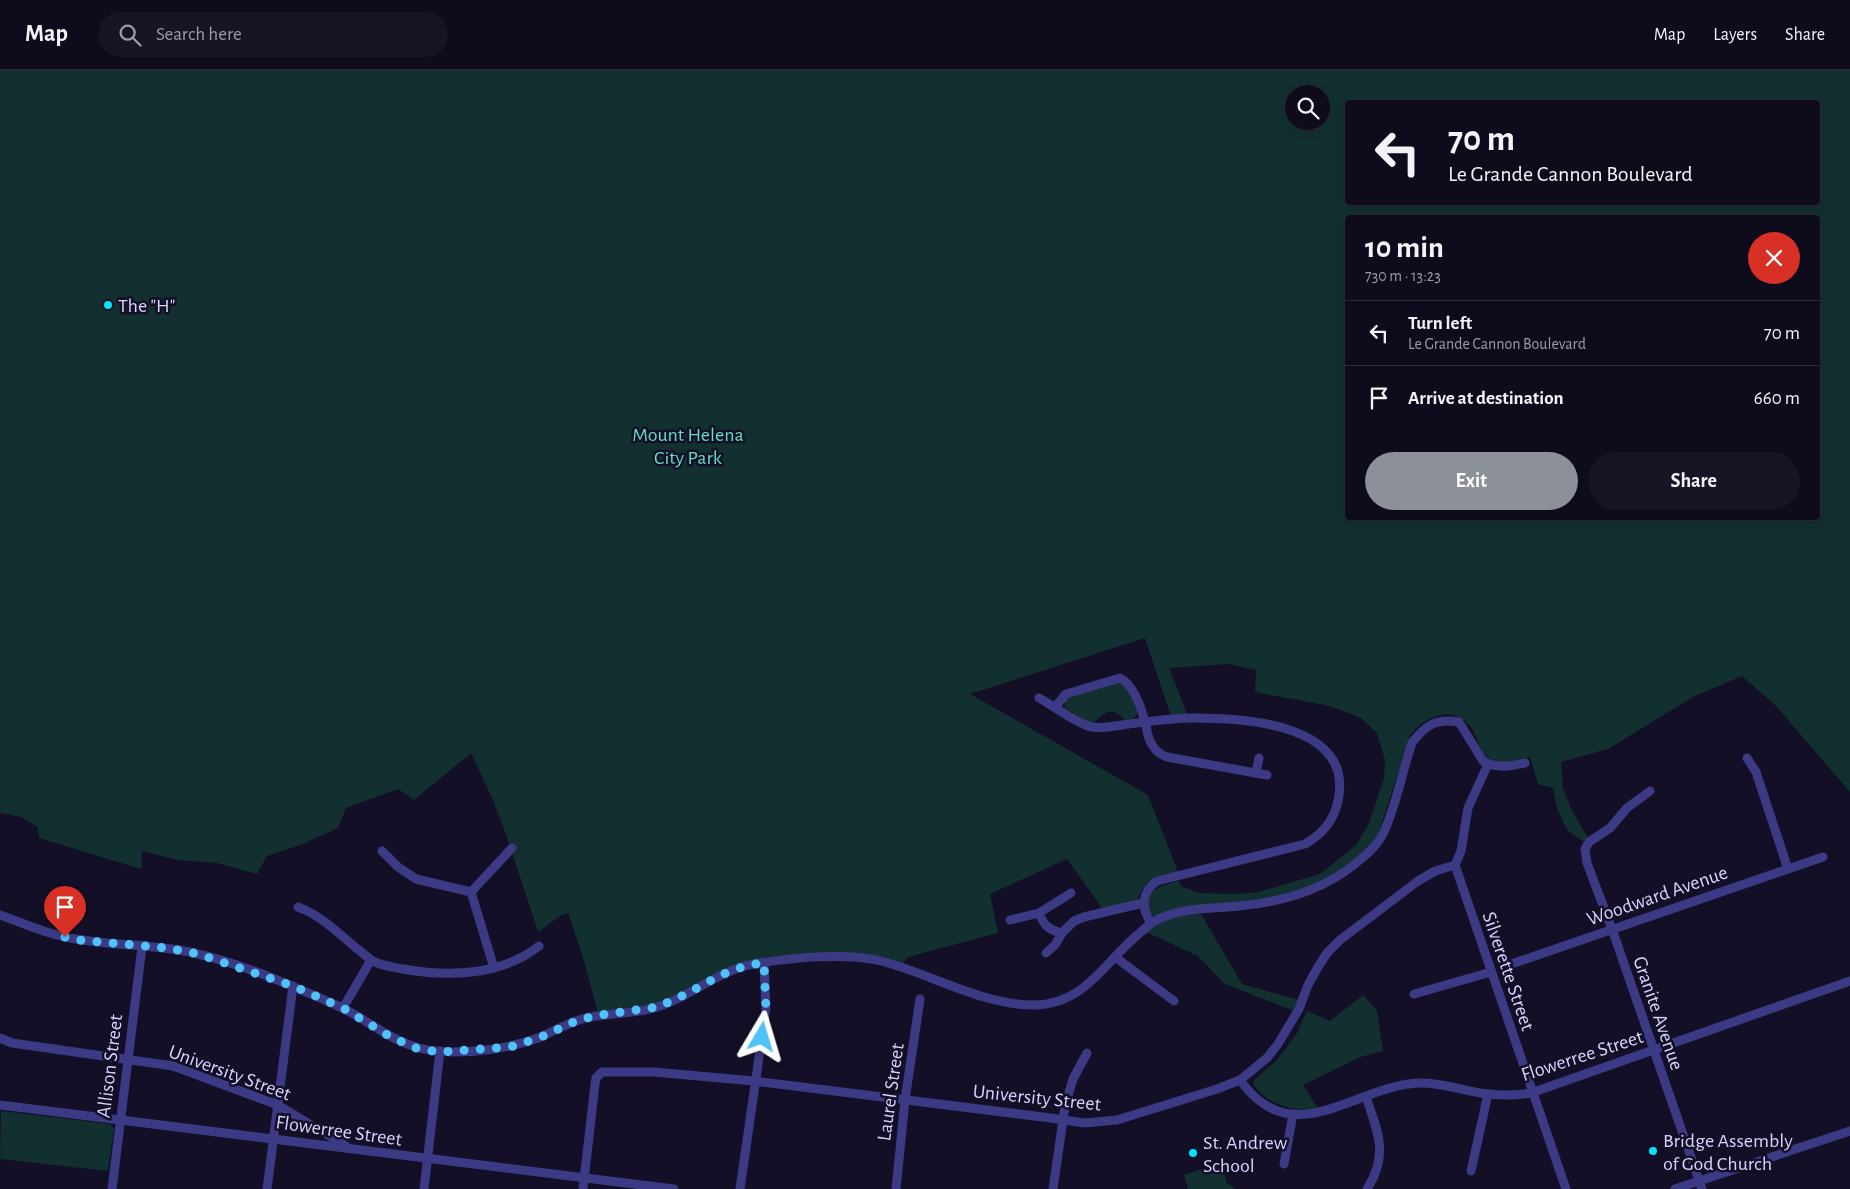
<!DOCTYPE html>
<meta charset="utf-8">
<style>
:root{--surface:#0e0b1c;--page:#171425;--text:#f1f3f6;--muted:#9b9ba3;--line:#2e2b3b;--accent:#8c9099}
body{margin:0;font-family:"Alegreya Sans",sans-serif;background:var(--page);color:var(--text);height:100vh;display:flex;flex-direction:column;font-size:19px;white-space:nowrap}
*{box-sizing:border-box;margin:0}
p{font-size:16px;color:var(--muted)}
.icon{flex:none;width:28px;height:28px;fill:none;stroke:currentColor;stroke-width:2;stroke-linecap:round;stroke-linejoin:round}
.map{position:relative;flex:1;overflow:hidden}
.details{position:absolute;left:1345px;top:145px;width:475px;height:305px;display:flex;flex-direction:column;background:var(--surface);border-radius:5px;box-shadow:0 2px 8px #0003,0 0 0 1px var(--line)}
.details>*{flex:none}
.guide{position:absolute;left:1345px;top:30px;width:475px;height:105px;border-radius:5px;box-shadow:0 2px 8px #0003,0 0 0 1px var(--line);background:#0e0b1c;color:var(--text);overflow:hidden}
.fabs{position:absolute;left:1285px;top:15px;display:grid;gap:10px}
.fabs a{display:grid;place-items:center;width:45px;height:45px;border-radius:50%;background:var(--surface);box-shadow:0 2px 8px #0003,0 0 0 1px var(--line);font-size:25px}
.pin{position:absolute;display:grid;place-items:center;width:42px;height:42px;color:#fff;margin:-51px -21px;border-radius:50% 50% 50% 0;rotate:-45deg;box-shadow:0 0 5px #0007}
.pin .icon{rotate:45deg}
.me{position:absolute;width:55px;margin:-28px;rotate:7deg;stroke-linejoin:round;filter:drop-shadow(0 0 4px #0008)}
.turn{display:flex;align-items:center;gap:18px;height:105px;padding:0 20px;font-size:22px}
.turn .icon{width:65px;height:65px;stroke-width:2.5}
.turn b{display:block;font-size:35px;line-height:42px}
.round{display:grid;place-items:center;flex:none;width:52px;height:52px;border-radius:26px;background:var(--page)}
.head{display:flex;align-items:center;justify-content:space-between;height:85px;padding:0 20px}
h1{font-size:30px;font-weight:600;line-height:38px}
.primary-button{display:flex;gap:10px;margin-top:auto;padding:10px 20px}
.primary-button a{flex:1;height:58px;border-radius:30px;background:var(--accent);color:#fff;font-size:20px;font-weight:600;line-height:58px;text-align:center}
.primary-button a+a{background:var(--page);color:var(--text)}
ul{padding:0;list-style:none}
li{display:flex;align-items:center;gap:15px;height:65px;padding:0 20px;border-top:1px solid var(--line)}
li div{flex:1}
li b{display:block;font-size:19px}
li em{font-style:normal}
header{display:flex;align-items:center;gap:30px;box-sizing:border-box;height:70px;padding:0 25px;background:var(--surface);border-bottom:1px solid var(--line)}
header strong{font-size:24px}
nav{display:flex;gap:28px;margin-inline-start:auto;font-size:18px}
.search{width:350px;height:45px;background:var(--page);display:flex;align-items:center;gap:12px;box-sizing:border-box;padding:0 18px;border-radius:28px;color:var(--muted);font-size:19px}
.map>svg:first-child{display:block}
.green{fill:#12302f;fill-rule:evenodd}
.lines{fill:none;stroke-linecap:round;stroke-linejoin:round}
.street{stroke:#3d3a85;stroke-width:9}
.route{stroke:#4fc3f7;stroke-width:9;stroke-dasharray:0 16.2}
.poi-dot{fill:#00e5ff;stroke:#130f26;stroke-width:2}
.labels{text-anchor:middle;stroke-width:5;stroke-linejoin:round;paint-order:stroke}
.poi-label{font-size:20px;fill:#d9d4ff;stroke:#130f26;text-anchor:start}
.park-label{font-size:20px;fill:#5fe0c0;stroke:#130f26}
.street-label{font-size:20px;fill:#d9d4ff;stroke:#130f26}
</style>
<header>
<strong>Map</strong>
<div class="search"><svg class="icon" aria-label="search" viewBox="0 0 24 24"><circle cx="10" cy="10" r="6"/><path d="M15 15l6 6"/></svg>Search here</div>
<nav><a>Map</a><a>Layers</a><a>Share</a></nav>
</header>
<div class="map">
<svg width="1850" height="1119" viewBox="0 0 1850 1119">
<rect width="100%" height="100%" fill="#130f26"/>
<g class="green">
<path d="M 0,0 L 1850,0 L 1850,722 L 1776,636 L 1742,606 L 1693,627 L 1608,679 L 1561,692 L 1563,718 L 1571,739 L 1588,768 L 1584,772 L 1567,760 L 1557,738 L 1553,718 L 1538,714 L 1530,687 C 1518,691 1505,695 1492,690 C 1478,683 1478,665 1469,655 C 1451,634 1422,648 1410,666 L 1379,762 C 1353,807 1291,828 1241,833 C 1222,835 1202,834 1183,837 C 1173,838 1164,843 1154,847 L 1148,841 C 1146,818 1160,816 1179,811 L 1181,816 L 1199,823 L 1239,824 L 1258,822 L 1320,804 L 1357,774 L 1369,753 L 1384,708 L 1385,690 L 1377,663 L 1361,648 L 1330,636 L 1255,622 L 1256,600 L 1228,594 L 1169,598 L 1188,646 L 1171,646 L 1145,568 L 970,624 L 1148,725 L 1178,802 C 1165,804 1151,806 1144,817 C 1140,822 1139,828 1136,833 L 1102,838 L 1067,789 L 990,824 L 998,863 L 908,887 L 903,894 L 879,886 L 757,890 L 660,934 L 598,943 L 584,891 L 568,843 L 560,846 L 538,862 L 507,767 L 493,730 L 471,683 L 414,730 L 398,719 L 346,738 L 338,758 L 303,774 L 267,786 L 257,804 L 217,793 L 178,790 L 142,781 L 141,799 L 39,768 L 38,757 L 21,747 L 0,743 ZM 1294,24 L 1321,24 L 1321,51 L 1294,51 ZM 1348,32 L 1818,32 L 1818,132 L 1348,132 ZM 1348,148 L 1818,148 L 1818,448 L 1348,448 Z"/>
<path d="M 1120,612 L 1128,617 L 1137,641 L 1137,645 L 1133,649 L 1125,650 C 1105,630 1103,651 1090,653 L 1065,638 L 1065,630 L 1068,628 Z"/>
<path d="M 1201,844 L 1242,914 L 1299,930 L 1294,941 L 1225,914 L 1198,886 L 1146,862 C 1163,849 1181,845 1201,844 Z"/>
<path d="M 1363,925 L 1377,941 L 1383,981 L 1360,987 L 1303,1015 L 1319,1040 C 1294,1041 1270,1036 1254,1016 L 1254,1010 L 1275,992 L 1296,965 L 1307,941 L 1330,951 Z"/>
<polygon points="1,1041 110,1054 114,1058 108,1101 0,1089"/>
<polygon points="1223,1091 1226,1112 1236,1119 1188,1119 1184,1105"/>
</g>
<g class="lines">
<g class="street">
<path d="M 1039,628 C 1052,635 1079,655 1092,657 C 1101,659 1113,656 1122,655 C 1146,652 1170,648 1194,648 C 1245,648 1355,654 1338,731 C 1334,750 1323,764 1305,774 L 1157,811 C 1141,822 1141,838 1151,853"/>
<path d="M 1055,637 L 1066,624 L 1120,608 C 1134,615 1141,637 1145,652 C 1148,663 1148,673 1157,681 C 1160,684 1164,686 1167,687 L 1267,705"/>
<polyline points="1747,688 1756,702 1788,799"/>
<polyline points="1488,694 1468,738 1461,781 1455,795 1566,1119"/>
<polyline points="1256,703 1259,688"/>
<polyline points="1650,721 1627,738 1610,758 1589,772 1585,779 1587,793 1612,859 1702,1119"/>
<polyline points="382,781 398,797 416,809 471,822 512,778"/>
<polyline points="471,822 494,898"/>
<path d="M 298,837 C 320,845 337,862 355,877 C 361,881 366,887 373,891 C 382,896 393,897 403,899 C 448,907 501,906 539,876"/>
<path d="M 1039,843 C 1044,856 1049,860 1062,863 L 1074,851 L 1084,847 L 1143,833"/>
<path d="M 0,845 C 25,854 49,865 76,869 C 115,876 155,874 194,883 C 243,894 290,915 336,935 C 370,950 397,978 436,981 C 468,984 508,979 538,968 C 552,962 566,954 582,949 C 607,942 635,945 660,936 C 693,925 719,900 754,894 C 789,888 846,882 881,891 C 929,903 982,935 1033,935 C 1083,935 1102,896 1135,867 C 1141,862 1147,856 1153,852 C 1179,837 1210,839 1239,836 C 1284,832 1328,819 1362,788 C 1370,782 1378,773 1383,764 C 1396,737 1402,702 1412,673 C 1425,655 1437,648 1459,652 L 1483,691 C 1497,699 1510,696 1525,693"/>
<polyline points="1010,850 1039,843 1071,823"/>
<polyline points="1046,883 1055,875 1062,863"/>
<polyline points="1115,887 1174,931"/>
<polyline points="1503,897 1823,787"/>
<polyline points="1414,924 1491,902"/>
<polyline points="343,938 371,890"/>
<polyline points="0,968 12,973 173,996 278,1035 346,1076"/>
<path d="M 1240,1010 C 1294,1086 1357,1013 1422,1013 C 1445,1013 1467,1022 1489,1024 C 1503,1026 1518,1025 1531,1023 L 1850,911"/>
<path d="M 1366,1027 C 1378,1062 1389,1085 1367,1119"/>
<polyline points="0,1035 674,1119"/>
<polyline points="1284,1094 1293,1044"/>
<polyline points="1471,1101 1488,1024"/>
<polyline points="112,1119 142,877"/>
<polyline points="267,1119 293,916"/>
<polyline points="424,1119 440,981"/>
<polyline points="583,1119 595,1014 596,1008 602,1002 654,1002 754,1011 1051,1048 1084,1053 1117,1050 1217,1019 1240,1010 1267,988 1278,974 1299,939 1308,915 1318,897 1327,883 1340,870 1418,811 1435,801 1455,795"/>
<polyline points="740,1119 766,939 764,893"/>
<polyline points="896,1119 905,1030 920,929"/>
<polyline points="1053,1119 1065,1036 1073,1009 1087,983"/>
<polyline points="1675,1119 1850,1061"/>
</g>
</g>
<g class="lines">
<polyline class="route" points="65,867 78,870 167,878 198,884 293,916 343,938 389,966 418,979 440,982 510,977 539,968 578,950 600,945 658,937 686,924 721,905 748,895 764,893 766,939 762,967"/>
</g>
<g class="poi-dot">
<circle cx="108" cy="235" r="5"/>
<circle cx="1653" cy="1081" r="5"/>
<circle cx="1193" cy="1083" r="5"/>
</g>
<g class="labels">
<g class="poi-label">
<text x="118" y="242">The "H"</text>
<text x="1663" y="1077">Bridge Assembly<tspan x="1663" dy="23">of God Church</tspan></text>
<text x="1203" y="1079">St. Andrew<tspan x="1203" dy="23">School</tspan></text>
</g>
<g class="park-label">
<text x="688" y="371">Mount Helena<tspan x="688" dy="23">City Park</tspan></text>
</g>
<g class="street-label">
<text transform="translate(1657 825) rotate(-19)" y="7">Woodward Avenue</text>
<text transform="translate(1509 901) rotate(71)" y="7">Silverette Street</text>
<text transform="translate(1659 943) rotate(71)" y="7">Granite Avenue</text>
<text transform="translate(1582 985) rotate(-18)" y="7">Flowerree Street</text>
<text transform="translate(109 996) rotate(-83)" y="7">Allison Street</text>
<text transform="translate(230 1002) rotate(20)" y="7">University Street</text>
<text transform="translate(890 1022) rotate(-82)" y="7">Laurel Street</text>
<text transform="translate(1037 1027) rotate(6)" y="7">University Street</text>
<text transform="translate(339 1060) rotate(8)" y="7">Flowerree Street</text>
</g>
</g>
</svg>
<div class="fabs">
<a><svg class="icon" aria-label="search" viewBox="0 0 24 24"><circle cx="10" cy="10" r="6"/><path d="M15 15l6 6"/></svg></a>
</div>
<div class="pin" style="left:65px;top:867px;background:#d93025"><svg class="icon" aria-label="arrive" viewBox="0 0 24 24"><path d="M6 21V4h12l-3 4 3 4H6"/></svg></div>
<svg class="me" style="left:762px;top:967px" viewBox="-20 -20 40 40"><path d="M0-17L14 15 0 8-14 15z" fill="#4fc3f7" stroke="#fff" stroke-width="4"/></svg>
<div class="guide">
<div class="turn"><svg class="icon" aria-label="left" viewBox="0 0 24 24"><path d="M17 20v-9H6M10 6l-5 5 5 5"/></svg><div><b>70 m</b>Le Grande Cannon Boulevard</div></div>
</div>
<section class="details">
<div class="head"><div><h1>10 min</h1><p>730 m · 13:23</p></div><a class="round" style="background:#d93025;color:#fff"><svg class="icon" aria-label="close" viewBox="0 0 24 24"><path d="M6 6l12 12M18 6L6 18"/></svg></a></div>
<ul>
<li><svg class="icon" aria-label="left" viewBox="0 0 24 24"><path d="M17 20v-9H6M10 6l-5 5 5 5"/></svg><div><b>Turn left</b><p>Le Grande Cannon Boulevard</p></div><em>70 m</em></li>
<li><svg class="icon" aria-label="arrive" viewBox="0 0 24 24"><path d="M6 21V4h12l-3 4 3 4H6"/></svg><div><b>Arrive at destination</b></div><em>660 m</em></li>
</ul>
<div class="primary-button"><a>Exit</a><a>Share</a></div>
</section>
</div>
